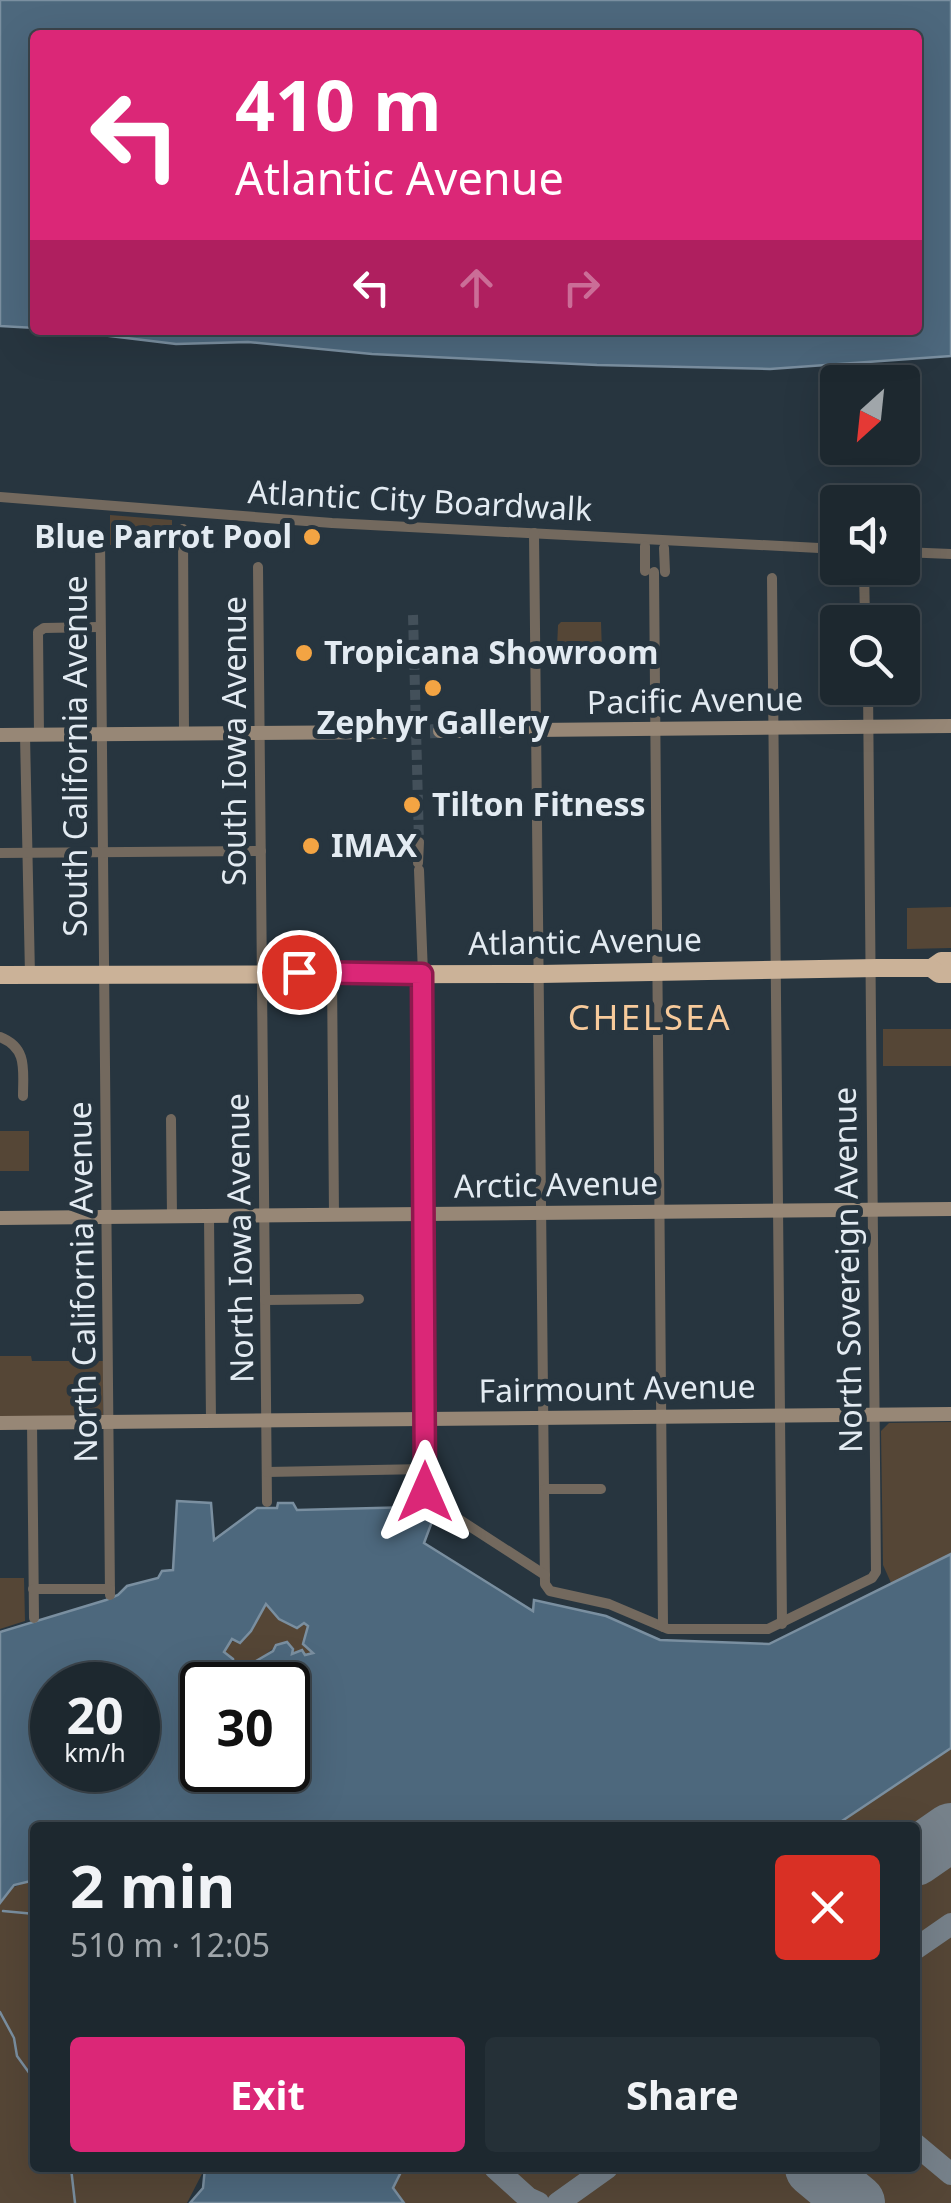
<!DOCTYPE html>
<meta charset="utf-8">
<style>
:root{--surface:#1d282f;--page:#253037;--text:#f1f3f6;--muted:#a0a6aa;--line:#3b444b;--accent:#db2777}
body{margin:0;font-family:"Noto Sans",sans-serif;background:var(--page);color:var(--text);height:100vh;display:flex;flex-direction:column;font-size:38px;white-space:nowrap}
*{box-sizing:border-box;margin:0}
p{font-size:32px;color:var(--muted)}
.icon{flex:none;width:55px;height:55px;fill:none;stroke:currentColor;stroke-width:2;stroke-linecap:round;stroke-linejoin:round}
.map{position:relative;flex:1;overflow:hidden}
.side{position:absolute;left:30px;top:1822px;width:890px;height:350px;display:flex;flex-direction:column;background:var(--surface);border-radius:10px;box-shadow:0 10px 40px #0002,0 0 0 2px var(--line)}
.side>*{flex:none}
.banner{position:absolute;left:30px;top:30px;width:892px;height:305px;border-radius:10px;box-shadow:0 10px 40px #0002,0 0 0 2px var(--line);background:#db2777;color:#fff;overflow:hidden}
.needle{width:65px;rotate:207deg}
.controls{position:absolute;left:820px;top:365px;display:grid;gap:20px}
.controls a{display:grid;place-items:center;width:100px;height:100px;border-radius:10px;background:var(--surface);box-shadow:0 10px 40px #0002,0 0 0 2px var(--line);font-size:50px}
.speed{position:absolute;left:30px;top:1662px;display:flex;gap:20px;font-size:50px;font-weight:700;text-align:center}
.speed>*{display:grid;place-content:center;width:130px;height:130px;border-radius:50%;background:var(--surface);box-shadow:0 10px 40px #0002,0 0 0 2px var(--line);line-height:1}
.speed small{font-size:25px;font-weight:400}
.speed .limit{border:5px solid #111;border-radius:15px;background:#fff;color:#111}
.pin{position:absolute;display:grid;place-items:center;width:85px;height:85px;color:#fff;margin:-42px;border:5px solid #fff;border-radius:50%;box-shadow:0 2px 10px #0007}
.me{position:absolute;width:110px;margin:-55px;rotate:0deg;stroke-linejoin:round;filter:drop-shadow(0 0 8px #0008)}
.turn{display:flex;align-items:center;gap:35px;height:210px;padding:0 40px;font-size:45px}
.turn .icon{width:130px;height:130px;stroke-width:2.5}
.turn b{display:block;font-size:70px;line-height:85px}
.lanes{display:flex;align-items:center;height:95px;padding:0 40px;background:#0003;justify-content:center;gap:50px;direction:ltr}
.lanes .off{opacity:.35}
.round{display:grid;place-items:center;flex:none;width:105px;height:105px;border-radius:10px;background:var(--page)}
.overview{display:flex;align-items:center;justify-content:space-between;height:170px;padding:0 40px}
h1{font-size:60px;font-weight:700;line-height:75px}
.action{display:flex;gap:20px;margin-top:auto;padding:20px 40px}
.action a{flex:1;height:115px;border-radius:10px;background:var(--accent);color:#fff;font-size:40px;font-weight:700;line-height:115px;text-align:center}
.action a+a{background:var(--page);color:var(--text)}
.map>svg:first-child{display:block}
.green{fill:#554636}
.water{fill:#4d687d;stroke:#7a8fa0;stroke-width:2.5;fill-rule:evenodd}
.lines{fill:none;stroke-linecap:round;stroke-linejoin:round}
.stream{stroke:#7a8fa0;stroke-width:2.5}
.taxiway{stroke:#76818a;stroke-width:22}
.runway{stroke:#76818a;stroke-width:58}
.street-tunnel{stroke:#43505a;stroke-width:10;stroke-dasharray:10 5;stroke-linecap:butt}
.secondary-tunnel{stroke:#43505a;stroke-width:14;stroke-dasharray:14 7;stroke-linecap:butt}
.street{stroke:#73695e;stroke-width:10}
.secondary{stroke:#978776;stroke-width:14}
.highway{stroke:#cbb298;stroke-width:18}
.route-casing{stroke:#8e194d;stroke-width:25}
.route{stroke:#db2777;stroke-width:18}
.poi-dot{fill:#f3a443;stroke:#27353f;stroke-width:4}
.labels{text-anchor:middle;stroke-width:10;stroke-linejoin:round;paint-order:stroke}
.street-label{font-size:32px;fill:#e3ebf2;stroke:#27353f}
.poi-label{font-size:32px;font-weight:bold;fill:#e3ebf2;stroke:#27353f;text-anchor:start}
.neighbourhood-label{font-size:35px;letter-spacing:2.5px;fill:#f7ca9b;stroke:#27353f}
</style>
<div class="map">
<svg width="951" height="2203" viewBox="0 0 951 2203">
<rect width="100%" height="100%" fill="#27353f"/>
<g class="green">
<polygon points="110,515 172,520 172,546 164,545 163,539 119,537 118,546 110,545"/>
<polygon points="561,622 601,622 602,652 568,653 568,648 557,648 558,625"/>
<polygon points="951,907 951,948 907,949 907,908"/>
<rect x="883" y="1029" width="68" height="37"/>
<rect x="0" y="1131" width="29" height="40"/>
<polygon points="0,1356 31,1356 32,1361 103,1361 103,1415 0,1417"/>
<polygon points="951,1422 951,1554 892,1585 883,1565 881,1431 889,1423"/>
<polygon points="0,1578 24,1578 25,1621 0,1629"/>
<polygon points="266,1603 279,1619 296,1628 304,1623 308,1626 307,1642 314,1652 289,1657 275,1647 257,1661 258,1667 253,1673 235,1675 223,1652 225,1646 251,1631"/>
<polygon points="951,1748 951,2203 404,2203 393,2188 403,2168 915,2168 915,1828 833,1827"/>
<polygon points="31,1880 35,1881 35,2168 205,2168 187,2203 0,2203 0,1893"/>
</g>
<g class="water">
<polygon points="0,0 951,0 951,356 770,369 597,365 372,354 248,342 176,344 60,330 918,330 918,35 35,35 35,328 0,326"/>
<path d="M 177,1501 L 211,1503 L 214,1540 L 257,1508 L 277,1508 L 278,1503 L 293,1503 L 297,1510 L 415,1507 L 433,1519 L 424,1543 L 533,1611 L 534,1600 L 606,1616 L 660,1640 L 769,1644 L 951,1554 L 951,1748 L 833,1827 L 35,1828 L 35,1880 L 14,1885 L 0,1903 L 0,1632 L 106,1600 L 118,1595 L 127,1586 L 158,1578 L 162,1571 L 173,1570 ZM 266,1604 L 279,1619 L 297,1628 L 304,1623 L 308,1626 L 303,1644 L 313,1653 L 305,1655 L 302,1650 L 292,1654 L 293,1649 L 287,1642 L 276,1645 L 273,1651 L 256,1661 L 258,1667 L 253,1673 L 235,1675 L 233,1659 L 224,1652 L 232,1639 L 240,1643 L 251,1631 ZM 52,1685 L 138,1685 L 138,1770 L 52,1770 ZM 202,1685 L 288,1685 L 288,1770 L 202,1770 Z"/>
<polygon points="205,2168 403,2168 393,2188 404,2203 190,2203 203,2188"/>
</g>
<g class="lines">
<g class="stream">
<polyline points="3,1911 35,1914"/>
<polyline points="0,2012 14,2038 17,2056 30,2074 35,2094"/>
<polyline points="71,2168 75,2203"/>
</g>
<g class="taxiway">
<polyline points="915,1949 951,1924"/>
<polyline points="915,2144 951,2174"/>
<polyline points="495,2168 528,2198 539,2203"/>
<polyline points="558,2203 607,2168"/>
</g>
<g class="runway">
<polyline points="915,1857 951,1832"/>
<polyline points="814,2168 856,2203"/>
</g>
<polyline class="street-tunnel" points="413,615 419,842"/>
<polyline class="secondary-tunnel" points="388,732 440,731"/>
<g class="street">
<polyline points="0,497 332,523 838,549"/>
<polyline points="183,529 184,734"/>
<polyline points="534,533 545,1584 550,1591 609,1604 668,1629 768,1629 872,1578 876,1572 868,688"/>
<polyline points="100,538 110,1595"/>
<polyline points="664,548 665,572"/>
<polyline points="902,552 951,554"/>
<polyline points="258,567 267,1502"/>
<polyline points="864,568 865,622"/>
<polyline points="645,571 645,546"/>
<polyline points="654,572 663,1627"/>
<polyline points="772,578 782,1624"/>
<polyline points="25,735 30,975"/>
<polyline points="39,735 38,632 44,628 99,627"/>
<polyline points="0,853 261,851"/>
<polyline points="418,863 419,842"/>
<polyline points="419,870 423,974 427,1508"/>
<polyline points="332,974 334,1215"/>
<path d="M 0,1037 C 28,1048 23,1070 23,1096"/>
<polyline points="171,1119 172,1217"/>
<polyline points="209,1217 211,1421"/>
<polyline points="265,1300 359,1299"/>
<polyline points="32,1422 34,1618"/>
<polyline points="267,1472 426,1469"/>
<polyline points="545,1489 601,1489"/>
<polyline points="426,1498 545,1575"/>
<polyline points="33,1589 110,1589"/>
</g>
<g class="secondary">
<polyline points="440,731 951,726"/>
<polyline points="0,735 388,732"/>
<polyline points="0,1218 951,1209"/>
<polyline points="0,1423 951,1414"/>
</g>
<g class="highway">
<polyline points="931,968 941,961 951,961"/>
<polyline points="0,975 540,974 878,968 931,968 939,974 951,974"/>
</g>
</g>
<g class="lines">
<defs>
<polyline id="route" points="299,972 422,974 425,1492"/>
</defs>
<use href="#route" class="route-casing"/>
<use href="#route" class="route"/>
</g>
<g class="poi-dot">
<circle cx="312" cy="537" r="10"/>
<circle cx="304" cy="653" r="10"/>
<circle cx="433" cy="688" r="10"/>
<circle cx="412" cy="805" r="10"/>
<circle cx="311" cy="846" r="10"/>
</g>
<g class="labels">
<g class="street-label">
<text transform="translate(420 501) rotate(3)" y="11">Atlantic City Boardwalk</text>
<text transform="translate(695 701) rotate(-1)" y="11">Pacific Avenue</text>
<text transform="translate(235 741) rotate(-90)" y="11">South Iowa Avenue</text>
<text transform="translate(76 756) rotate(-90)" y="11">South California Avenue</text>
<text transform="translate(585 942) rotate(-1)" y="11">Atlantic Avenue</text>
<text transform="translate(556 1185) rotate(-1)" y="11">Arctic Avenue</text>
<text transform="translate(240 1238) rotate(-91)" y="11">North Iowa Avenue</text>
<text transform="translate(848 1270) rotate(-91)" y="11">North Sovereign Avenue</text>
<text transform="translate(83 1282) rotate(-91)" y="11">North California Avenue</text>
<text transform="translate(617 1389) rotate(-1)" y="11">Fairmount Avenue</text>
</g>
<g class="poi-label">
<text x="292" y="548" text-anchor="end">Blue Parrot Pool</text>
<text x="324" y="664">Tropicana Showroom</text>
<text x="433" y="734" text-anchor="middle">Zephyr Gallery</text>
<text x="432" y="816">Tilton Fitness</text>
<text x="331" y="857">IMAX</text>
</g>
<g class="neighbourhood-label">
<text x="650" y="1030">CHELSEA</text>
</g>
</g>
</svg>
<div class="controls">
<a><svg class="needle" viewBox="-14 -14 28 28"><path d="M0-13l5 13h-10z" fill="#e53935"/><path d="M0 13l5-13h-10z" fill="#a0a6aa"/></svg></a>
<a><svg class="icon" aria-label="sound" viewBox="0 0 24 24"><path d="M4 9h4l5-4v14l-5-4H4zM17 9q2 3 0 6"/></svg></a>
<a><svg class="icon" aria-label="search" viewBox="0 0 24 24"><circle cx="10" cy="10" r="6"/><path d="M15 15l6 6"/></svg></a>
</div>
<div class="speed"><div>20<small>km/h</small></div><div class="limit">30</div></div>
<div class="pin" style="left:299px;top:972px;background:#d93025"><svg class="icon" aria-label="arrive" viewBox="0 0 24 24"><path d="M6 21V4h12l-3 4 3 4H6"/></svg></div>
<svg class="me" style="left:425px;top:1492px" viewBox="-20 -20 40 40"><path d="M0-17L14 15 0 8-14 15z" fill="#db2777" stroke="#fff" stroke-width="4"/></svg>
<div class="banner">
<div class="turn"><svg class="icon" aria-label="left" viewBox="0 0 24 24"><path d="M17 20v-9H6M10 6l-5 5 5 5"/></svg><div><b>410 m</b>Atlantic Avenue</div></div>
<div class="lanes"><svg class="icon" aria-label="left" viewBox="0 0 24 24"><path d="M17 20v-9H6M10 6l-5 5 5 5"/></svg><svg class="icon off" aria-label="ahead" viewBox="0 0 24 24"><path d="M12 20V5M6 11l6-6 6 6"/></svg><svg class="icon off" aria-label="right" viewBox="0 0 24 24"><path d="M7 20v-9h11M14 6l5 5-5 5"/></svg></div>
</div>
<section class="side">
<div class="overview"><div><h1>2 min</h1><p>510 m · 12:05</p></div><a class="round" style="background:#d93025;color:#fff"><svg class="icon" aria-label="close" viewBox="0 0 24 24"><path d="M6 6l12 12M18 6L6 18"/></svg></a></div>
<div class="action"><a>Exit</a><a>Share</a></div>
</section>
</div>
